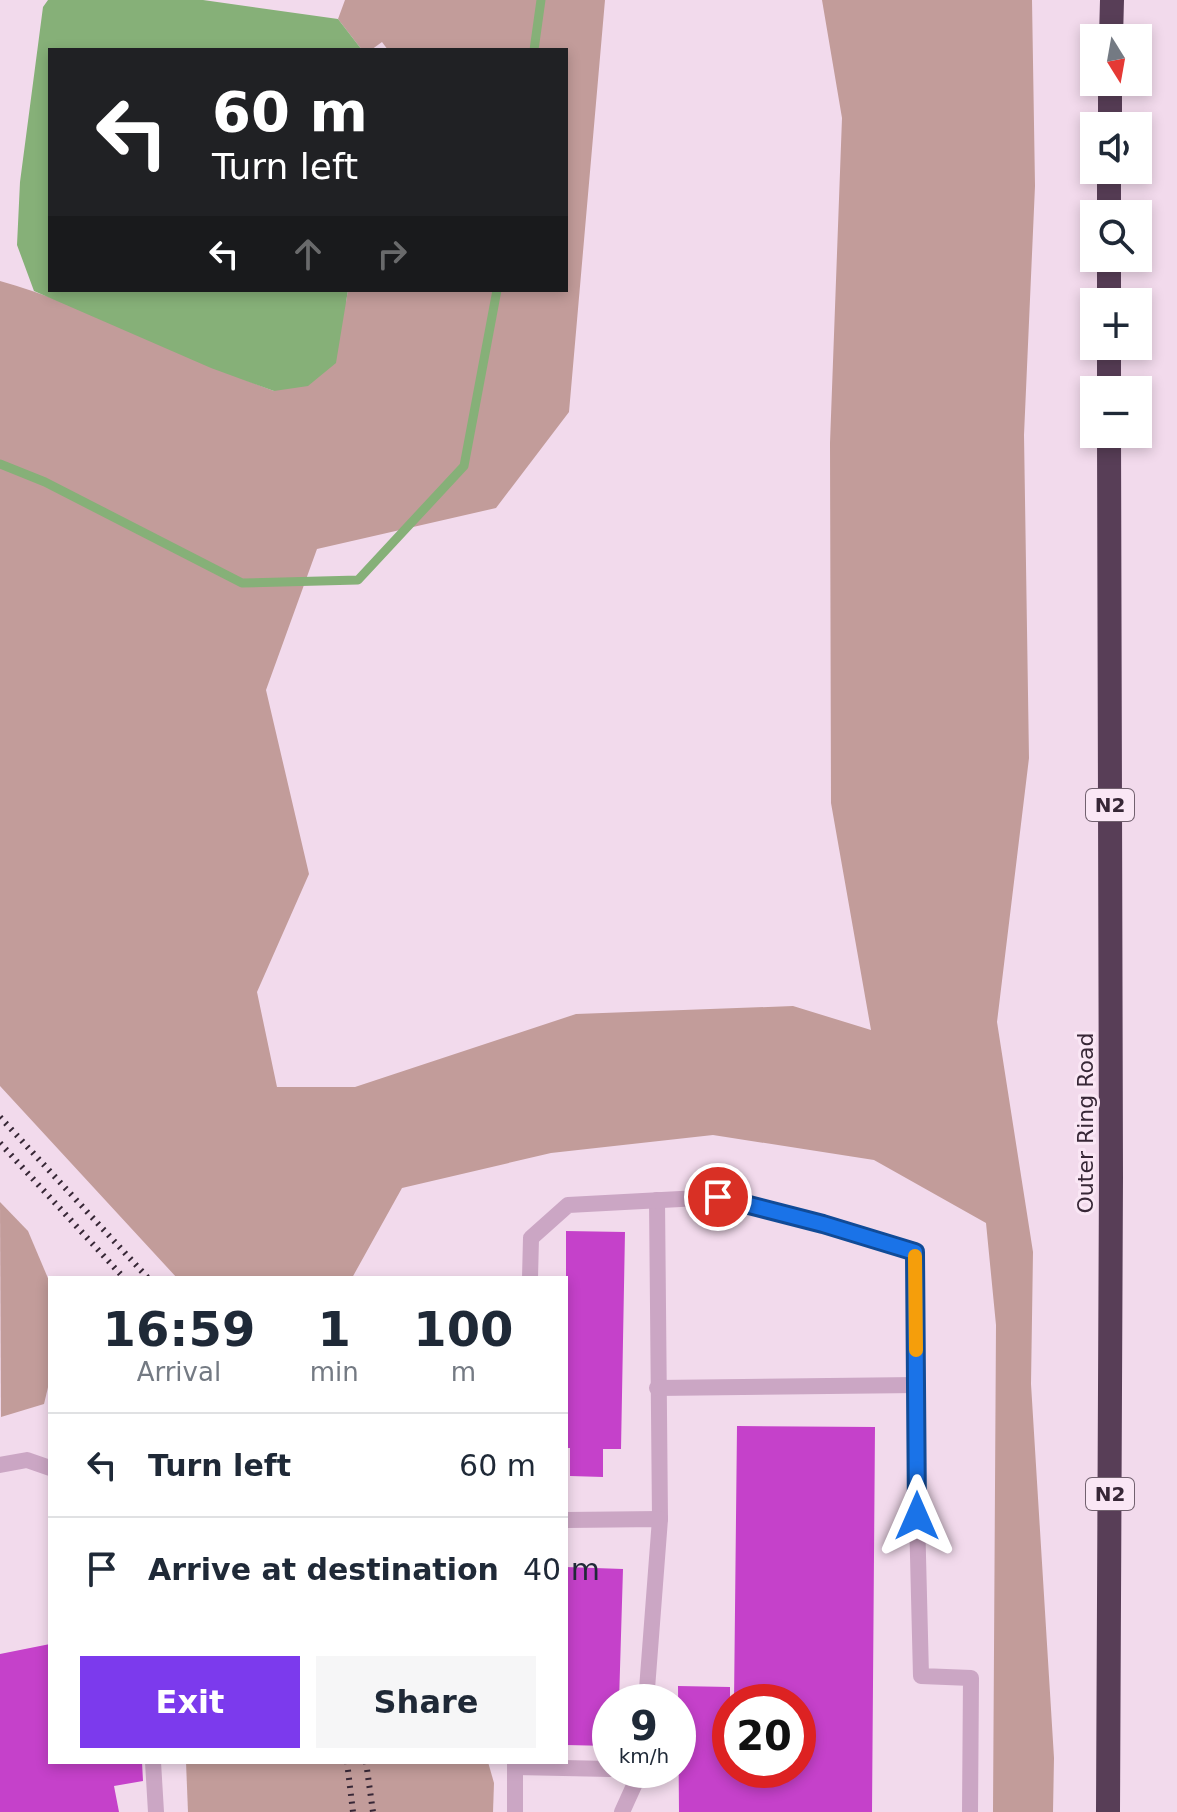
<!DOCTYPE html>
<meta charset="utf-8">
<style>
:root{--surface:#fff;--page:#f6f6f7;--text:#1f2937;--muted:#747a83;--line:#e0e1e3;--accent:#7c3aed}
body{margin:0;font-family:"DejaVu Sans",sans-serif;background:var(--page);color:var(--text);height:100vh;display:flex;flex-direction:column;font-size:30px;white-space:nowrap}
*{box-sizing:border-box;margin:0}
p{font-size:26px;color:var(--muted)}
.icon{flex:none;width:44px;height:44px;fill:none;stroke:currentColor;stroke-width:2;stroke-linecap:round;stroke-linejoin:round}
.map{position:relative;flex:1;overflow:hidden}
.drawer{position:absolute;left:48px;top:1276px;width:520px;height:488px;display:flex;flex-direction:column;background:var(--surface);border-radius:0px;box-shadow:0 4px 12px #0003}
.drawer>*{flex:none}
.hud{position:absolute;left:48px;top:48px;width:520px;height:244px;border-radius:0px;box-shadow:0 4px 12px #0003;background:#202124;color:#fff;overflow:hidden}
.needle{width:52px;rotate:169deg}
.buttons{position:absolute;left:1080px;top:24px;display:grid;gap:16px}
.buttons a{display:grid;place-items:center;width:72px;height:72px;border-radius:0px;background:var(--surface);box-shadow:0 4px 12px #0003;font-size:40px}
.speed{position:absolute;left:592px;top:1684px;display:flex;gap:16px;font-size:40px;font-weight:700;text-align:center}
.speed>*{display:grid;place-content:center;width:104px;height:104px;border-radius:50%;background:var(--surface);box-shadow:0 4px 12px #0003;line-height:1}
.speed small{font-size:20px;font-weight:400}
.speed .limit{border:12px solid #d22;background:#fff;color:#111}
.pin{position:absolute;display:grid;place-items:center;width:68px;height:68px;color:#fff;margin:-34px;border:4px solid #fff;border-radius:50%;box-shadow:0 2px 8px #0007}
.me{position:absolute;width:88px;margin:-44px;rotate:0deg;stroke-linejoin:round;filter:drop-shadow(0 0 6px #0008)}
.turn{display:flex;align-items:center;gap:28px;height:168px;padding:0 32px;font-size:36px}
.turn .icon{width:104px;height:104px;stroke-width:2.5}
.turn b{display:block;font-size:56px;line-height:68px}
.lanes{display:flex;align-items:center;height:76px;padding:0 32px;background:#0003;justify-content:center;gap:40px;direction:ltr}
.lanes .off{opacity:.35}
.eta{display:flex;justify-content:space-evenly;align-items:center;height:136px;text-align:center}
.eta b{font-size:48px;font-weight:700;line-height:56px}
.action{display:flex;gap:16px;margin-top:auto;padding:16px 32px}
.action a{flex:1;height:92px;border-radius:0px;background:var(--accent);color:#fff;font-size:32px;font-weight:700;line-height:92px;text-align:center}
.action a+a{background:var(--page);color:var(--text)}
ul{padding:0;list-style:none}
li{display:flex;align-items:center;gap:24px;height:104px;padding:0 32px;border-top:2px solid var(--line)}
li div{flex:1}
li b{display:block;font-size:30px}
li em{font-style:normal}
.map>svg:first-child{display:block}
.green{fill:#c29c9a}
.water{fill:#86b078}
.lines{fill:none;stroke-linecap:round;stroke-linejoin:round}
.stream{stroke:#86b078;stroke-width:9}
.building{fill:#c541ca}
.lane{stroke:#cba6c4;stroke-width:16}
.highway{stroke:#583e57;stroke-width:24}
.rail{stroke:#372736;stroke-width:6;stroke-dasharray:2 6;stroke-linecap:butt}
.route-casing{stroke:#114b97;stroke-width:20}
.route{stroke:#1a73e8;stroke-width:14}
.slow{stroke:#f59e0b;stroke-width:14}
.labels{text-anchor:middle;stroke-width:6;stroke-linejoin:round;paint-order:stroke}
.shield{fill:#fae7f5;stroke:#72616f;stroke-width:2}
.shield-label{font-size:20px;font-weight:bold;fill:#372736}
.street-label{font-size:22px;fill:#372736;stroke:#fae7f5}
</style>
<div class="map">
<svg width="1177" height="1812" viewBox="0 0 1177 1812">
<rect width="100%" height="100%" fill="#f2daec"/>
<g class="green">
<path d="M 345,0 L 605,0 L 569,412 L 496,508 L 317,549 L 266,690 L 309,874 L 257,992 L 277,1087 L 355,1087 L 576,1014 L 793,1006 L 871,1030 L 831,803 L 830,443 L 842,118 L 822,0 L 1032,0 L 1035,186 L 1024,435 L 1029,758 L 997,1022 L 1033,1252 L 1031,1384 L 1054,1758 L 1053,1812 L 993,1812 L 996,1325 L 986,1223 L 874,1160 L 713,1135 L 551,1153 L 402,1188 L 352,1278 L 177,1278 L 0,1086 L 0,281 C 92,307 183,357 274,391 L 346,302 L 348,290 L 566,290 L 566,50 L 388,50 L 382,42 L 371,50 L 362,50 L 338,19 Z"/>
<polygon points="0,1202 28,1231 50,1283 50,1379 44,1404 1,1417"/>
<polygon points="186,1762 488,1762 494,1783 493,1812 188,1812"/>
</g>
<polygon class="water" points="48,0 203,0 338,19 362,50 50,50 50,290 348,290 336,363 308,386 274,391 211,368 34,291 17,245 20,182 43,7"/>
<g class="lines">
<g class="stream">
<polyline points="534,50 541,0"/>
<polyline points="0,464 45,482 242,583 358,580 464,466 497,290"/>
</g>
</g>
<g class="building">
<polygon points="566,1231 625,1232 621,1449 603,1449 603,1477 570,1476 570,1448 566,1448"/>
<polygon points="737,1426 875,1427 872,1812 679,1812 678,1686 730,1687 730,1770 798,1770 798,1702 734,1702"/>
<polygon points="566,1567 623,1569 619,1702 610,1702 610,1746 566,1745"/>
<polygon points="50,1644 50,1762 142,1762 143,1781 114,1786 119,1812 0,1812 0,1654"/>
</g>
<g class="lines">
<g class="lane">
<polyline points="657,1200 660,1519"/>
<polyline points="530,1278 531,1238 568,1205 718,1197 823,1224 915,1252 917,1516 921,1676 971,1678 970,1812"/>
<polyline points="657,1388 917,1385"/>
<polyline points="0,1465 27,1460 50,1468"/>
<polyline points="566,1520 660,1519 646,1702"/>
<polyline points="153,1762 156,1812"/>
<polyline points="516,1767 610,1769"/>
<polyline points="515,1812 515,1762"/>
<polyline points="622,1812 641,1770"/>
</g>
<g class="highway">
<polyline points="1111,38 1112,0"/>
<polyline points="1110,126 1110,82"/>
<polyline points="1109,170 1109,214"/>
<polyline points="1109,258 1109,302"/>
<polyline points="1109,346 1109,390"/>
<polyline points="1108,1812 1111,1177 1109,434"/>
</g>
<g class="rail">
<polyline points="0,1117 148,1278"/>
<polyline points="0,1143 124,1278"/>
<polyline points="347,1762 353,1812"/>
<polyline points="366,1762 373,1812"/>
</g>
</g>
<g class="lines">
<defs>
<polyline id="route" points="718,1197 823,1224 915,1252 917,1516"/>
</defs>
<use href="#route" class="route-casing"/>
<use href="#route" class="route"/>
<polyline class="slow" points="915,1256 916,1350"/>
</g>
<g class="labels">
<g class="shield">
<rect x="1086" y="789" width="48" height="32" rx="6"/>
<rect x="1086" y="1478" width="48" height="32" rx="6"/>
</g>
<g class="shield-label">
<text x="1110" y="812">N2</text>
<text x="1110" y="1501">N2</text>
</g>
<g class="street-label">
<text transform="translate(1085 1123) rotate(-90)" y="8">Outer Ring Road</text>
</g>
</g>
</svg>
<div class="buttons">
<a><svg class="needle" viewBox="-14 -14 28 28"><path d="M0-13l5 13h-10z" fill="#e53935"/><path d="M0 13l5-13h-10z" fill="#747a83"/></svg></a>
<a><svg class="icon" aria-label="sound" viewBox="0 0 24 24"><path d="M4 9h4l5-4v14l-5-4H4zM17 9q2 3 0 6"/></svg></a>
<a><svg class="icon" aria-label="search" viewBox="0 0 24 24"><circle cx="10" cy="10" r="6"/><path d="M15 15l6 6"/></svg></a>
<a>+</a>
<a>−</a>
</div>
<div class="speed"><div>9<small>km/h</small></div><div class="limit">20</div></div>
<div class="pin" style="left:718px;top:1197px;background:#d93025"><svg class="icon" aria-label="arrive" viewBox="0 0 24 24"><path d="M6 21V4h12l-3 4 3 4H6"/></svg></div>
<svg class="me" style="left:917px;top:1516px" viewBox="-20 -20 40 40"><path d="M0-17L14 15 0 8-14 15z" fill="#1a73e8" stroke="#fff" stroke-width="4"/></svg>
<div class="hud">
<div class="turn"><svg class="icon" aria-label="left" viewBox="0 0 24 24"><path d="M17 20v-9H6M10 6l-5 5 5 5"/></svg><div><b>60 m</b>Turn left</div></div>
<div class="lanes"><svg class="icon" aria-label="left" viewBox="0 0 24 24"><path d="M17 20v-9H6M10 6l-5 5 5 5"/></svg><svg class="icon off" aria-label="ahead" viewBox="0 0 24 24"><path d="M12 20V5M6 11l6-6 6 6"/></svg><svg class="icon off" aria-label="right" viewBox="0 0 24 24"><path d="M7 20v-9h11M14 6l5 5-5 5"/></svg></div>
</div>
<section class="drawer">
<div class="eta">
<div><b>16:59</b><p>Arrival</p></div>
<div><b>1</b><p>min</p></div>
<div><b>100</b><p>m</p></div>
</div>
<ul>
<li><svg class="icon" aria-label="left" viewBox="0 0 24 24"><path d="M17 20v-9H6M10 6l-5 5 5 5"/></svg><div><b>Turn left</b></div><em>60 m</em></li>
<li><svg class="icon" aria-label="arrive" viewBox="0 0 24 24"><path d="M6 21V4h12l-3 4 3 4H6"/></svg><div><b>Arrive at destination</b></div><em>40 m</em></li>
</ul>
<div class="action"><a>Exit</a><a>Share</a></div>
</section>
</div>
